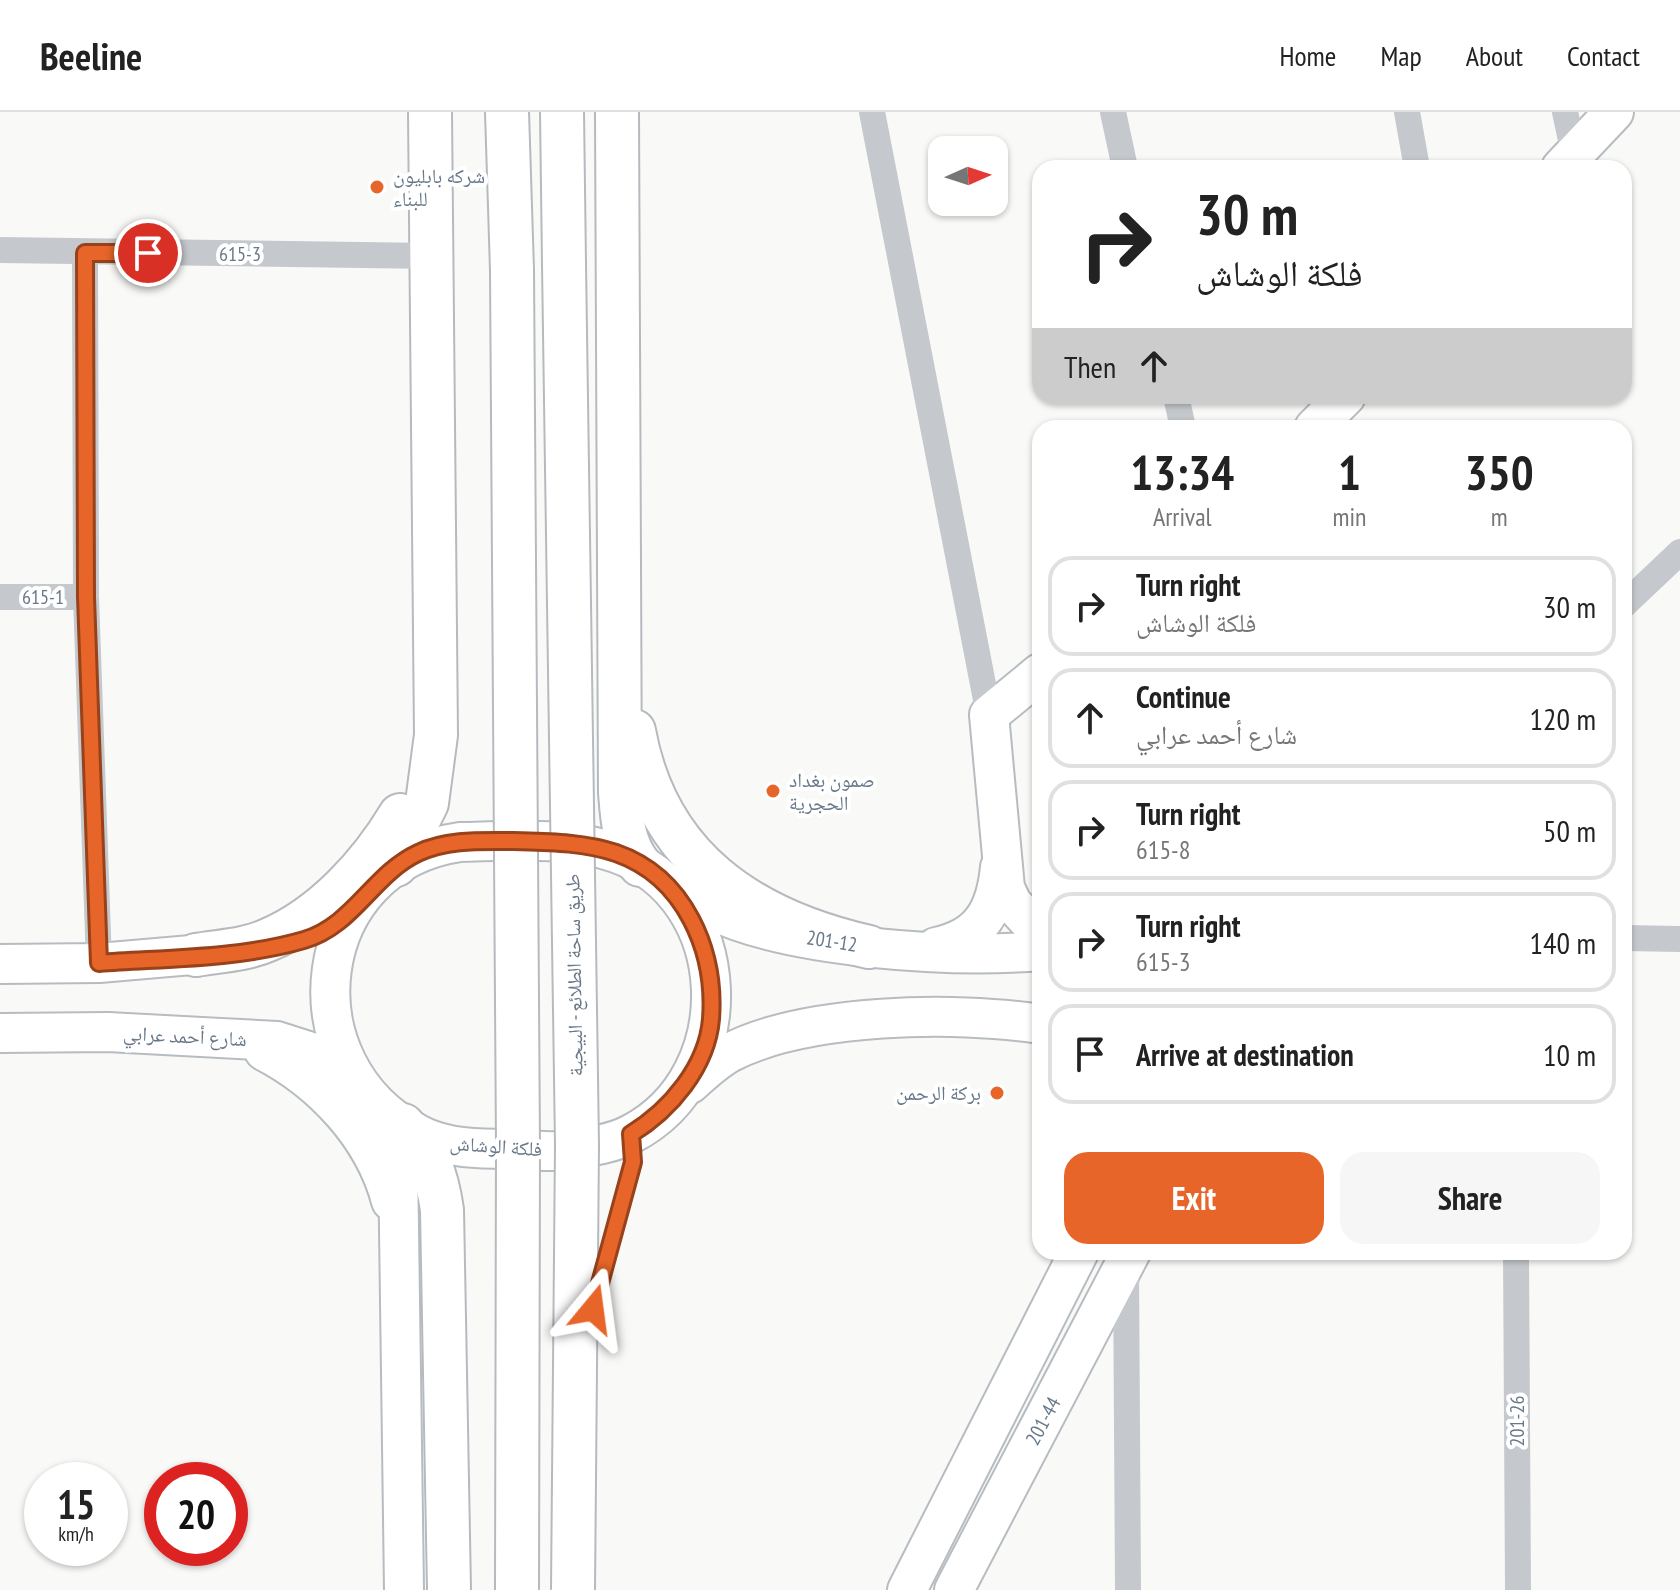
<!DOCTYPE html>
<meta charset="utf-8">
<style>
:root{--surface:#fff;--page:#f6f6f6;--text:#222;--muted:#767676;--line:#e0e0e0;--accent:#e86529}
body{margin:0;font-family:"PT Sans Narrow","Noto Naskh Arabic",sans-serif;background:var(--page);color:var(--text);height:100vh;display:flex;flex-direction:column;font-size:30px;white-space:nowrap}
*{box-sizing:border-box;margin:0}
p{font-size:26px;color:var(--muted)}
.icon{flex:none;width:44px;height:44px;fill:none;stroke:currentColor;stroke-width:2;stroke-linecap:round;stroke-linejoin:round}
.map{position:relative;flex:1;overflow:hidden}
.panel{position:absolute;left:1032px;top:308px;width:600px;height:840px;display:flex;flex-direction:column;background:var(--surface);border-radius:24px;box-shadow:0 2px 6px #0004}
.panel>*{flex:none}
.top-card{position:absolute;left:1032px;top:48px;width:600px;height:244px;border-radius:24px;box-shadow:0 2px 6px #0004;background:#fff;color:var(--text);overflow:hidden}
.needle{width:52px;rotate:87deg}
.fabs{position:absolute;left:928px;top:24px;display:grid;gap:16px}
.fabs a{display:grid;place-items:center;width:80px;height:80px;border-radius:16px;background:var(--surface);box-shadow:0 2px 6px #0004;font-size:40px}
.speed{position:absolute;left:24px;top:1350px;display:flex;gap:16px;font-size:40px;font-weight:700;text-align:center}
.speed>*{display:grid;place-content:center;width:104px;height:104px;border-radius:50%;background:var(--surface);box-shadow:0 2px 6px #0004;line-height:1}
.speed small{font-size:20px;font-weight:400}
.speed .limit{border:12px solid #d22;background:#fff;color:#111}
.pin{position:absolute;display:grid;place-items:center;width:68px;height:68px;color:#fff;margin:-34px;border:4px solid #fff;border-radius:50%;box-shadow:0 2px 8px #0007}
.me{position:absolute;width:88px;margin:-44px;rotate:16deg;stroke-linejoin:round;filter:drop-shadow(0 0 6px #0008)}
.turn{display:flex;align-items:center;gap:28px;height:168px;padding:0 32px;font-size:36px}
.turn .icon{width:104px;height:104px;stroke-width:2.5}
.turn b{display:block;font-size:56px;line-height:68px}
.then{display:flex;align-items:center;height:76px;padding:0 32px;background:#0003;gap:16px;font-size:30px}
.eta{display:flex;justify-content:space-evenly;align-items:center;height:136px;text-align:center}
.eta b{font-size:48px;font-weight:700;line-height:56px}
.primary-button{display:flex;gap:16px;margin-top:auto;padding:16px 32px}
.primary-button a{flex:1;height:92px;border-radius:24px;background:var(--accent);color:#fff;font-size:32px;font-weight:700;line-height:92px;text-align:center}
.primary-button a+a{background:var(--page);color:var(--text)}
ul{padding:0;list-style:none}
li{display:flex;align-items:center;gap:24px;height:100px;margin:0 16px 12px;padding:0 16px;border:4px solid var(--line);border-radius:24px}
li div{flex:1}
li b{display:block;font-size:30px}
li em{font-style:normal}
header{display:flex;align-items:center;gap:48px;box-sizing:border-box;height:112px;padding:0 40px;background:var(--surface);border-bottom:2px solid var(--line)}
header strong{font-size:38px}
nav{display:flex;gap:44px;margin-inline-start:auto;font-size:28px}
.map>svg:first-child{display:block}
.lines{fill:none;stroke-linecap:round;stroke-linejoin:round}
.secondary-casing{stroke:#b7bcc1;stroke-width:42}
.primary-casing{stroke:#b6babf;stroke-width:46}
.lane{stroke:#c5c9cd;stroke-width:14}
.street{stroke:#c5c9cd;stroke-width:26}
.secondary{stroke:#fff;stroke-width:38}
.primary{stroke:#fff;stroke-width:42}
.primary-bridge-casing{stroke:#b6babf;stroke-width:46;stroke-linecap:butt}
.primary-bridge{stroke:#fff;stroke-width:42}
.route-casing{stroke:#97421b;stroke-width:20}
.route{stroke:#e86529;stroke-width:14}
.poi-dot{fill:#e86529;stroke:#fff;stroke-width:3}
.labels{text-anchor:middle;stroke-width:8;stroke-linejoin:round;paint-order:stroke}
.poi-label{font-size:20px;fill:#687889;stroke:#fff;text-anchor:start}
.street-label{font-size:20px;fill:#687889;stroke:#fff}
</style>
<header>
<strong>Beeline</strong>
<nav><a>Home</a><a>Map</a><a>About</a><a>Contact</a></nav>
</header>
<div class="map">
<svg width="1680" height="1478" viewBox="0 0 1680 1478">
<rect width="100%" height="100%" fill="#f9faf7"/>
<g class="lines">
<defs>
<g id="secondary">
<polyline points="1561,56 1614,0"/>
<polyline points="1314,316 1346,284"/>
<polyline points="1040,561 989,603 1005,776 1012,791 1040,821"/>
<path d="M 460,730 C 510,729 568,724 616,741 C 737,784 743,964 631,1022 C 612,1032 588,1035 567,1038 C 550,1041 530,1038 513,1037 C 482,1037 445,1037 418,1022 C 284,952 308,752 460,730 Z"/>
<path d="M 674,775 C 686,783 698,792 711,798 C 791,837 952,846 1040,839"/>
<path d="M 936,835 C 981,826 996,798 1000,755"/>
<polyline points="0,852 99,851 226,840"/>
<polyline points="0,921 108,920 277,929 321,943 353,969"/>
<path d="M 264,939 C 322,969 374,1024 391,1089"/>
<path d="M 690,972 C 702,961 715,949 729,941 C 806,901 956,899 1040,912"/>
<polyline points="377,995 394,1023 398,1045 404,1478"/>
<polyline points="907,1478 1079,1140"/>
<polyline points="954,1478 1131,1140"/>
</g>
<g id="primary">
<polyline points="507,0 512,158"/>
<polyline points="562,0 564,152"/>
<path d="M 617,0 L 620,680 C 622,707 623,731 640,753"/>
<path d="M 634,619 C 657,747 750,808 869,835"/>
<polyline points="396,753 427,691 436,623 430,0"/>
<path d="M 196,843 C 219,839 246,838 268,828 C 323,805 370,753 400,703"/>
<path d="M 403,1013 C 428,1039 437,1062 442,1098 L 449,1478"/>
</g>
</defs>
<use href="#secondary" class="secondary-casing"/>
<use href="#primary" class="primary-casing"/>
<polyline class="lane" points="592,1199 633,1050 631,1026"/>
<g class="street">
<polyline points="872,0 989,603"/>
<polyline points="1113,0 1125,56"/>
<polyline points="1407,0 1417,56"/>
<polyline points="1565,0 1574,42"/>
<polyline points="0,138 433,144"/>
<polyline points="85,141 86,485 99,851"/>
<polyline points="1176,284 1183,316"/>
<polyline points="0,485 86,485"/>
<polyline points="1624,493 1680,440"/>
<polyline points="1624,826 1680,827"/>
<polyline points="1516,1140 1518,1478"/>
<polyline points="1126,1154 1128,1478"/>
</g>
<use href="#secondary" class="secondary"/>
<use href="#primary" class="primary"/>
<defs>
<g id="primary-bridge">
<polyline points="564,152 577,1033 573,1478"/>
<polyline points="512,158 518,1035 517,1478"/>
</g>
</defs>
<use href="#primary-bridge" class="primary-bridge-casing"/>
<use href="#primary-bridge" class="primary-bridge"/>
</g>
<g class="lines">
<defs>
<path id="route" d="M 148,141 L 85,141 L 86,485 L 99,851 C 165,846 239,847 304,828 C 353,814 373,762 418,741 C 447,727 482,729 513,729 C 547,730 583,730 616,741 C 685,765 716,839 711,907 C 707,955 670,998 631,1022 L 633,1050 L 593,1197"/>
</defs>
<use href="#route" class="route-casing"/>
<use href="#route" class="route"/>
</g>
<g class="poi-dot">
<circle cx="377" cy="75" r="8"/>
<circle cx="773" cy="679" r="8"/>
<circle cx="997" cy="981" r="8"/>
</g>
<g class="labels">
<g class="poi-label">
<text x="393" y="71">شركه بابليون<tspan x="393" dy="23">للبناء</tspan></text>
<text x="789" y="675">صمون بغداد<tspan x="789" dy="23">الحجرية</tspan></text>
<text x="981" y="988" text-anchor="end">بركة الرحمن</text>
</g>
<g class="street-label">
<text x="240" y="149">615-3</text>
<text x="43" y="492">615-1</text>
<text transform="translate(832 829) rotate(9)" y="7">201-12</text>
<text transform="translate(574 863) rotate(-91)" y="7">طريق ساحة الطلائع - البيجية</text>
<text transform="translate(185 924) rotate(3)" y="7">شارع أحمد عرابي</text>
<text transform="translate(496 1034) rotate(4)" y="7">فلكة الوشاش</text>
<text transform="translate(1043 1309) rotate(-62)" y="7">201-44</text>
<text transform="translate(1517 1309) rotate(-90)" y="7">201-26</text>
</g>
</g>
</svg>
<div class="fabs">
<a><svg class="needle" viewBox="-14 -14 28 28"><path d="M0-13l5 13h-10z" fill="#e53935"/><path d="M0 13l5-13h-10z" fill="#767676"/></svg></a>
</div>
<div class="speed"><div>15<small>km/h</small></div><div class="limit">20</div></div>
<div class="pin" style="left:148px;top:141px;background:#d93025"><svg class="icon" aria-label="arrive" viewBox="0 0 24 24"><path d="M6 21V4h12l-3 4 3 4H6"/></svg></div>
<svg class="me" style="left:593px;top:1197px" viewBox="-20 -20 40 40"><path d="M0-17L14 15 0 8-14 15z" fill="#e86529" stroke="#fff" stroke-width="4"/></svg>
<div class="top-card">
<div class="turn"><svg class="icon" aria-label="right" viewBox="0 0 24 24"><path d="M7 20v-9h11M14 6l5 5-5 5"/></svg><div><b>30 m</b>فلكة الوشاش</div></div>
<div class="then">Then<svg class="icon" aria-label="ahead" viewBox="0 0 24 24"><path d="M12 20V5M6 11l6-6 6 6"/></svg></div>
</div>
<section class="panel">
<div class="eta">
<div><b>13:34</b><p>Arrival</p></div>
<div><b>1</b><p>min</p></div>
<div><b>350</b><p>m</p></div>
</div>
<ul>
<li><svg class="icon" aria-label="right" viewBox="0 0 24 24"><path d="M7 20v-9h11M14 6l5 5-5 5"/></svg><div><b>Turn right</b><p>فلكة الوشاش</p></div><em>30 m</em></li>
<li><svg class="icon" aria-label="ahead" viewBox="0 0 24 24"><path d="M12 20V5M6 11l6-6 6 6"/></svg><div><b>Continue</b><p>شارع أحمد عرابي</p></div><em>120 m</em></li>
<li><svg class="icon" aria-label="right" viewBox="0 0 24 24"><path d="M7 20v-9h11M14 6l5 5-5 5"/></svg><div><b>Turn right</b><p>615-8</p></div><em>50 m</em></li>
<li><svg class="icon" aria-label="right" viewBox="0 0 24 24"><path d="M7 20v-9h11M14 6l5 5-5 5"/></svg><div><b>Turn right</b><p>615-3</p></div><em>140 m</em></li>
<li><svg class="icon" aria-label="arrive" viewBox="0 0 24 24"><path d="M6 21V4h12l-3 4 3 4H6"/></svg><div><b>Arrive at destination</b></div><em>10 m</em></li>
</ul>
<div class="primary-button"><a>Exit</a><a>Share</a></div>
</section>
</div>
